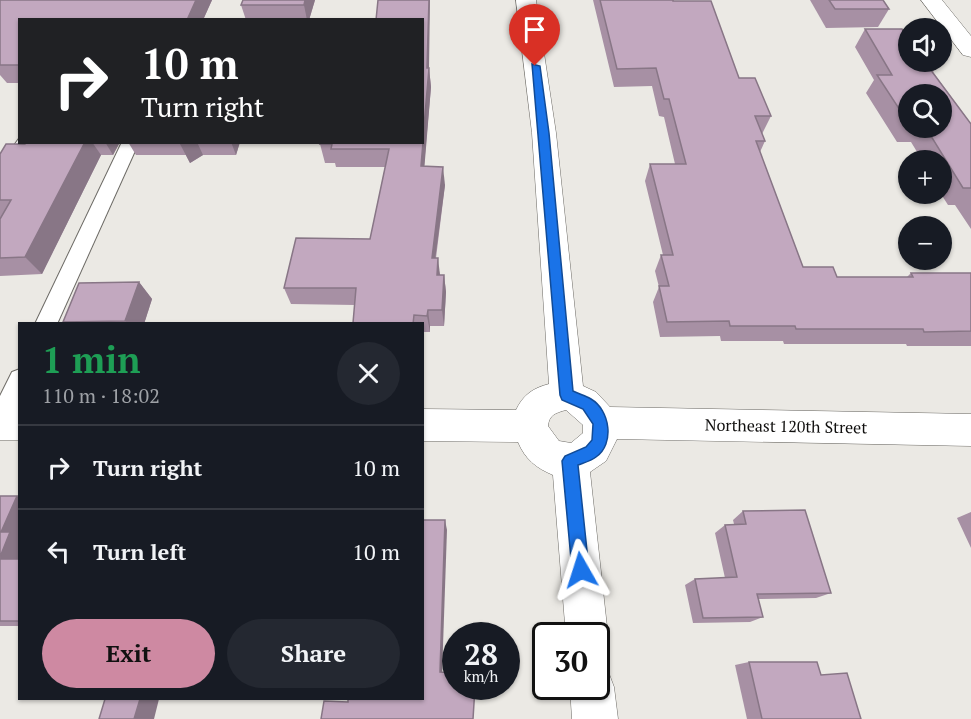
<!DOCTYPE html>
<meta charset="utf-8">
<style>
:root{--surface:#171b24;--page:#242831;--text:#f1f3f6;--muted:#9ea1a6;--line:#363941;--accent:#ce89a2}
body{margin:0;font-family:"PT Serif",serif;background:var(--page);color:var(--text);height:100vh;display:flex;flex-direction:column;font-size:22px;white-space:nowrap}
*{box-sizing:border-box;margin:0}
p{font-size:20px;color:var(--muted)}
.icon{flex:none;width:33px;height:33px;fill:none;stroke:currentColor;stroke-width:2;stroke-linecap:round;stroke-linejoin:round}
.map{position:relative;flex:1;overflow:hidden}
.sheet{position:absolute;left:18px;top:322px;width:406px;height:378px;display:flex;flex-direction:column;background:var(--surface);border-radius:0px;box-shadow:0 2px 4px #0004}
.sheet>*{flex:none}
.banner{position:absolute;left:18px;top:18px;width:406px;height:126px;border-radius:0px;box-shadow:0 2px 4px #0004;background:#202124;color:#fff;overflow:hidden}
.buttons{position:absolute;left:898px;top:18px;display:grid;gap:12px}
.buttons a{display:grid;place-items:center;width:54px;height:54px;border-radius:50%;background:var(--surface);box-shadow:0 2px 4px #0004;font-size:30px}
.speed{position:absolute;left:442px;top:622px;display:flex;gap:12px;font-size:30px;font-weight:700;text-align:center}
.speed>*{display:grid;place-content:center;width:78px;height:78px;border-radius:50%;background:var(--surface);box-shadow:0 2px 4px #0004;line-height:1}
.speed small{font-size:15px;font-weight:400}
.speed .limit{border:3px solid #111;border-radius:9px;background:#fff;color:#111}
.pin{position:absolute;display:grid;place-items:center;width:51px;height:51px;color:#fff;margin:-62px -26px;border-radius:50% 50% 50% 0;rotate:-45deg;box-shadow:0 0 6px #0007}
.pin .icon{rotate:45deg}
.me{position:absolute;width:66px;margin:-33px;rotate:354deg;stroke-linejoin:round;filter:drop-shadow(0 0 4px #0008)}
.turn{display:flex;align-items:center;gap:21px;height:126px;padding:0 24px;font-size:27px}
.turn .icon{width:78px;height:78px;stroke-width:2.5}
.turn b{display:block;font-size:42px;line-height:51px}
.round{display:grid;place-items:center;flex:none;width:63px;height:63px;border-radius:32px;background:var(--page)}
.overview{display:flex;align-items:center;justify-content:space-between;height:102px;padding:0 24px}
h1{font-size:36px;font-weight:700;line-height:45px;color:#1e9e55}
.action{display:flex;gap:12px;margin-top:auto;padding:12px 24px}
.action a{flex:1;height:69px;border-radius:36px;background:var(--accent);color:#111;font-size:24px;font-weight:700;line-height:69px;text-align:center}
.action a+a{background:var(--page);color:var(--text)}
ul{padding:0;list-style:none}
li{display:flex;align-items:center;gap:18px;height:84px;padding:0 24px;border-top:2px solid var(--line)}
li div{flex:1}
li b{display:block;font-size:22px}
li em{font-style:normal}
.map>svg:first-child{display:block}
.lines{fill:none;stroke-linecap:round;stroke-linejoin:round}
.lane-casing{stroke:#6c6a65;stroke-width:2}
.street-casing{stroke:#6c6a65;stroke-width:1}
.lane{fill:#fff;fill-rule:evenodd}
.street{fill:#fff;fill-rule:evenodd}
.wall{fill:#a790a4;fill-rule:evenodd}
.shaded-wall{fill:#887686}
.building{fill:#c2a8bf;stroke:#887686;stroke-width:1.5}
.route{fill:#1a73e8;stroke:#114b97;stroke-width:1.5}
.labels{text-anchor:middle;stroke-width:4.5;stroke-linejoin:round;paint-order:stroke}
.street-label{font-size:16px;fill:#11100f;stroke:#fff}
</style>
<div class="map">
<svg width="971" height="719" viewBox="0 0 971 719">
<rect width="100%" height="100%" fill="#ebe9e4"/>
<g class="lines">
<defs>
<g id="lane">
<polygon points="20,137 20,142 31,142 6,184 0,186 0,165"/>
<polygon points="122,142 139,142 57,324 35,324"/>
<polygon points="20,369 20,404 8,428 0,431 0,396 12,372"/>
</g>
<g id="street">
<path d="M 516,0 L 536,0 L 556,133 L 583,386 L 596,392 L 610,407 L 971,414 L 971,446 L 617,439 L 606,461 L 590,472 L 608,636 L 602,651 L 597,653 L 597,636 L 566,636 L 553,475 C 536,468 525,459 518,442 L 423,441 L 423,409 L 516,410 C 523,395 533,388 549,384 L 532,133 ZM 566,410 L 583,425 L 583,433 L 571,443 L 559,441 L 548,426 C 549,415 555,413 566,410 Z"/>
<polygon points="921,0 942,0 971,36 971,57 963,55"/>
<rect x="0" y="408" width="20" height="32"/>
<polygon points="597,667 608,671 614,687 618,719 572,719 570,687 597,687"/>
</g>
</defs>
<use href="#lane" class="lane-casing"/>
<use href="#street" class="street-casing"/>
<use href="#lane" class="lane"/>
<use href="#street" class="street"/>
</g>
<g class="wall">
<polygon points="0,0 212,0 203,20 20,20 20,83 7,83 0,75"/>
<polygon points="315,0 309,20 246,20 241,5"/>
<polygon points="593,0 673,0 771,116 762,134 765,141 760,152 803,267 837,277 907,277 911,273 971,273 971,346 907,346 906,344 784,344 783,341 721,341 720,336 660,337 653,302 659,287 655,271 661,255 663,255 645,181 650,164 675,164 664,117 659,116 652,86 614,87"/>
<polygon points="810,0 883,0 889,9 878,27 826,28"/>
<path d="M 865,29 L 907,36 L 935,69 L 933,72 L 971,124 L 971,229 L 955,205 L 948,205 L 941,194 L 942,160 L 922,160 L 911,142 L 897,142 L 866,93 L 874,80 L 855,47 ZM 909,94 L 942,128 L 909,128 Z"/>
<polygon points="429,68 431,87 424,166 445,185 436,258 440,275 444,275 446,292 444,326 430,326 430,332 423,332 423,324 353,324 355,305 291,304 284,288 370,239 385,167 336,167 335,163 325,163 320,144 423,142"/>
<polygon points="26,142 120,142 113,155 101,155 42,274 0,276 0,154 25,144"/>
<polygon points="128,142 240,142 236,155 203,155 190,163 186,155 136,155"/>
<polygon points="139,282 152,299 144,324 65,324 63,322"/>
<polygon points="0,496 20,497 20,626 0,626"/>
<polygon points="743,511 831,593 816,598 758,599 763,617 750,622 693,623 685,585 695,579 725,578 715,533 725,525 734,524 733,520"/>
<polygon points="971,512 971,548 957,518"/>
<polygon points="749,662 821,675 861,719 747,719 735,665"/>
</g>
<g class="shaded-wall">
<polygon points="196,0 212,0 203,20 187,20"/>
<polygon points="305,0 315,0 309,20 307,20 304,5"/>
<polygon points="429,0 430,0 429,68 431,87 423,184 421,166"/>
<polygon points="85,142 92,142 101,155 42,274 25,257"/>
<polygon points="105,142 120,142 113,155"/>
<polygon points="184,142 197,142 203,155 190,163 180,144"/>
<polygon points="231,142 240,142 236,155"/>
<polygon points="443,167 445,185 433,275 432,258"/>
<polygon points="438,258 440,275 437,275"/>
<polygon points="444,275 446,292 444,326 442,310"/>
<polygon points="139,282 152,299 144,324 128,324 125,321"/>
<polygon points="428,310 430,326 430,332 427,316"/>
<polygon points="17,496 20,497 20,566 0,560 1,532"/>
<polygon points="445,520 447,530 442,675 440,672"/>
<polygon points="140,699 159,699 154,719 134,719"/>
</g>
<g class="building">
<polygon points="0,0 196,0 187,20 20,20 20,65 0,65"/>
<polygon points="243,0 305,0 304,5 241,5"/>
<polygon points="378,0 429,0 427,68 429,68 423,138 423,20 376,20"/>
<polygon points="600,0 673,0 673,1 711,1 739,78 755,78 771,116 755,116 765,141 756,141 803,267 833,267 837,277 913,277 911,273 971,273 971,331 924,332 923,329 796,329 795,326 730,326 729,321 667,322 659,286 669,286 661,255 673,255 650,164 686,164 669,99 664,99 656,68 617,69"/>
<polygon points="829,0 883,0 889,9 835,9"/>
<polygon points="865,29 902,29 907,36 909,36 909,62 930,62 935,69 930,69 971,124 971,188 963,188 926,128 942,128 942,94 909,94 909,124 877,75 892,75"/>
<polygon points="26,142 85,142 25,257 0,258 0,219 11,200 0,200 0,154 6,144 25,144"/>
<polygon points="321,142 423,142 421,166 443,167 432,258 438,258 437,275 444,275 442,310 428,310 427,316 414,315 413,324 358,324 358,323 353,323 356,288 284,288 296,238 370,239 389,149 331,149 332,144 320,144"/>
<polygon points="139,282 125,321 63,322 79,283"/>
<polygon points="0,496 17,496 1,532 10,532 0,557"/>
<polygon points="805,510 831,593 757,594 763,617 703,618 695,579 737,577 725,525 746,524 743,511"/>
<polygon points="423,520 445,520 440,672 456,673 456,687 475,687 473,719 321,719 324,701 348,702 348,699 423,699"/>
<rect x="0" y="559" width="20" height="62"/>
<polygon points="749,662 817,662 821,675 847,673 861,719 762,719"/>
<polygon points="105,699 140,699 134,719 99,719"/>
</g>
<path class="route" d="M 532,64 L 540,66 L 549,133 L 573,391 C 579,394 586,396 591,399 C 610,410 615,444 596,457 C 591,461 583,463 578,465 L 589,570 L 587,576 L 581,579 L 575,576 L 572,570 L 562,461 L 565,456 L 586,447 L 592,440 L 593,424 L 583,409 L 562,400 L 560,395 Z"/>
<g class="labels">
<g class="street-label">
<text transform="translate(786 426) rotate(1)" y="6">Northeast 120th Street</text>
</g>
</g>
</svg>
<div class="buttons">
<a><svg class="icon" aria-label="sound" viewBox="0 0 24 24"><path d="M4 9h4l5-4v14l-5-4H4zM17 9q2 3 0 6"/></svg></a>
<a><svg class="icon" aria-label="search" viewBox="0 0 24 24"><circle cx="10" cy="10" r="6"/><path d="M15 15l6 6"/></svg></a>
<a>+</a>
<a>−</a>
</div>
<div class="speed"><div>28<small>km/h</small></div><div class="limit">30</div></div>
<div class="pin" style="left:535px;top:66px;background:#d93025"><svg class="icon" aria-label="arrive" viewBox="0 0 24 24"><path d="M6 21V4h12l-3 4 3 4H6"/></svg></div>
<svg class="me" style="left:581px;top:570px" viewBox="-20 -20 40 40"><path d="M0-17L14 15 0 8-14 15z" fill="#1a73e8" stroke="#fff" stroke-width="4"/></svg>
<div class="banner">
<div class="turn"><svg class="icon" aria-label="right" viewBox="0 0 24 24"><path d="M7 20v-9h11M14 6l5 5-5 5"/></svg><div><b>10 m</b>Turn right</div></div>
</div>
<section class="sheet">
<div class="overview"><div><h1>1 min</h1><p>110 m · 18:02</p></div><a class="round"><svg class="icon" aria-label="close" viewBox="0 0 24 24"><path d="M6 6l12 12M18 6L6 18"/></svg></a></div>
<ul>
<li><svg class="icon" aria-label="right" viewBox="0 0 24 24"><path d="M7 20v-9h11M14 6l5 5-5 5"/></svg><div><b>Turn right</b></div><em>10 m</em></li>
<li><svg class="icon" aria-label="left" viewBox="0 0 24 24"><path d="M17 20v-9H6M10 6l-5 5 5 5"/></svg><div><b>Turn left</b></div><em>10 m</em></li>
</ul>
<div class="action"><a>Exit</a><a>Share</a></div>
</section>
</div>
